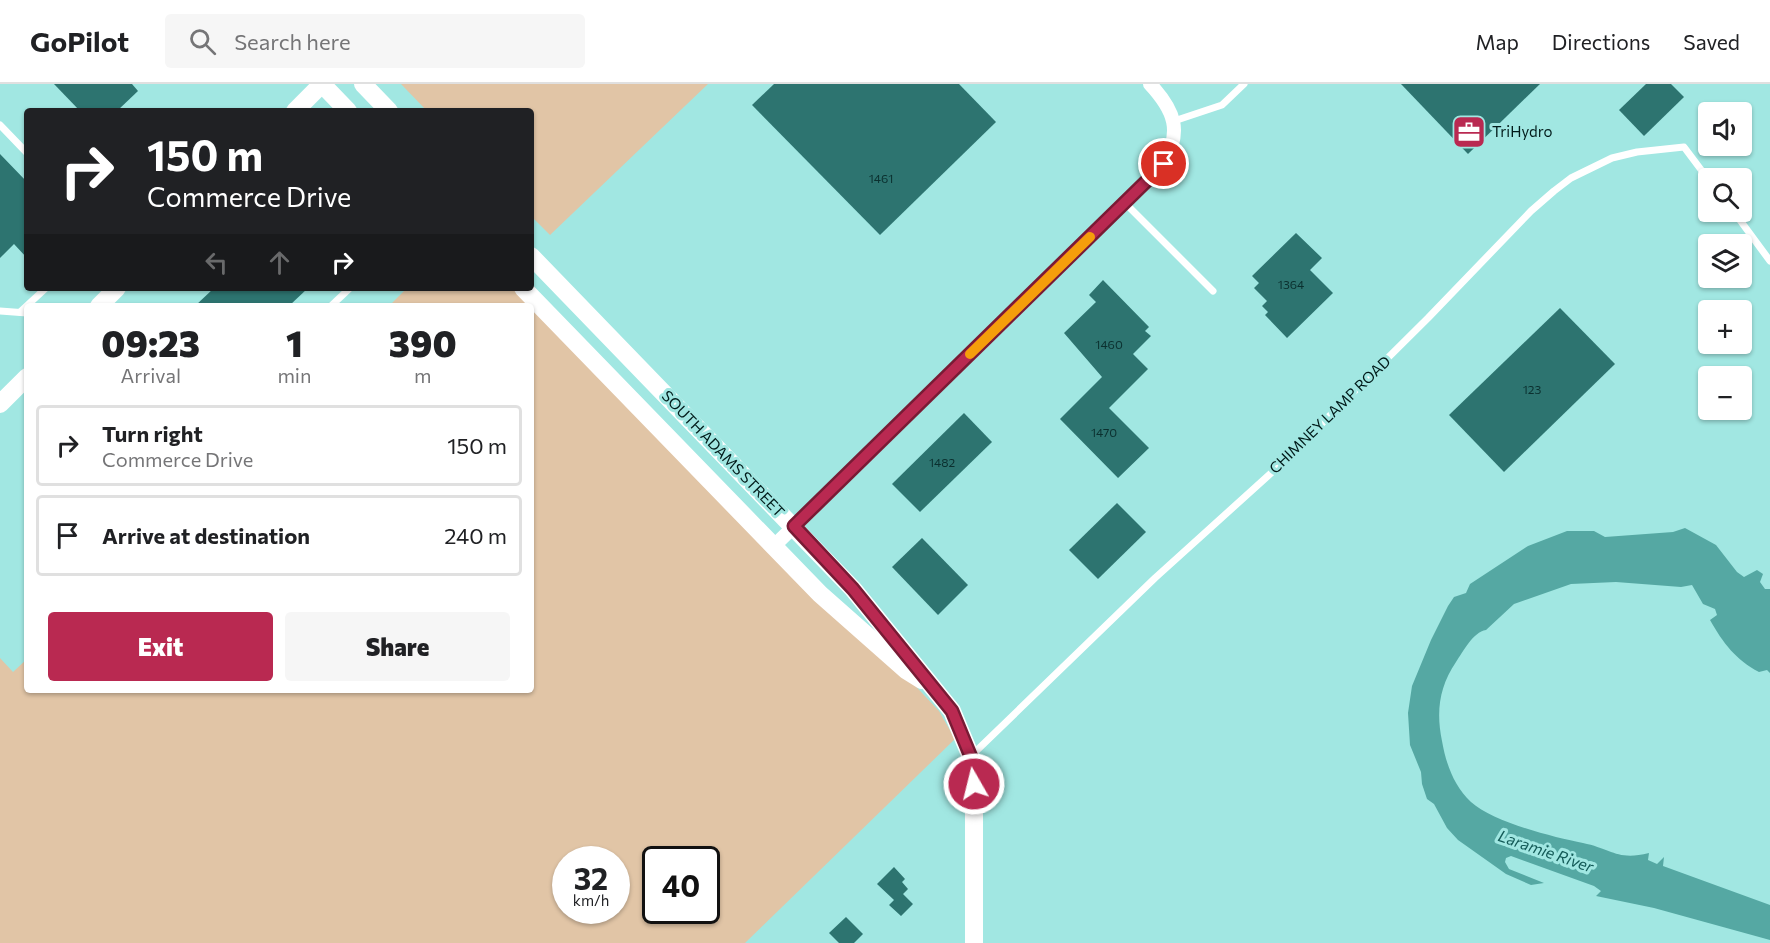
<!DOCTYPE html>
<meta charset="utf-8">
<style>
:root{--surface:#fff;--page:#f6f6f6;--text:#202124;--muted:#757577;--line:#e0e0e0;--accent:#b92951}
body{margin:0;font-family:Commissioner,sans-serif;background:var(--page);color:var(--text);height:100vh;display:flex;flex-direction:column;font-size:22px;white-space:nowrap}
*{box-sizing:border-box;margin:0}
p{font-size:20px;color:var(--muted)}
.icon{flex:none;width:33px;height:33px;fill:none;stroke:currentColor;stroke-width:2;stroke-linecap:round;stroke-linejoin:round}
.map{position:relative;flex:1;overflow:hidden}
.sheet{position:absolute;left:24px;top:219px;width:510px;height:390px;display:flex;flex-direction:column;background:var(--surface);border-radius:6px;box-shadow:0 2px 4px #0004}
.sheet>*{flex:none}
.banner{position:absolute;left:24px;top:24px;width:510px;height:183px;border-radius:6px;box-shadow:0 2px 4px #0004;background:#202124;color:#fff;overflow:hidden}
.fabs{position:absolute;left:1698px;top:18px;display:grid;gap:12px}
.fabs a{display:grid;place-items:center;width:54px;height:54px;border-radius:6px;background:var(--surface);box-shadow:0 2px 4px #0004;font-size:30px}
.speed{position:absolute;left:552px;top:762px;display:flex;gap:12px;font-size:30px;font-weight:700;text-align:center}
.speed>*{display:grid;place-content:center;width:78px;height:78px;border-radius:50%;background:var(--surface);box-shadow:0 2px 4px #0004;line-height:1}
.speed small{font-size:15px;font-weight:400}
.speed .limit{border:3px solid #111;border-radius:9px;background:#fff;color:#111}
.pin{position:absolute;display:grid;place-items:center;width:51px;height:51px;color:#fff;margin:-26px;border:3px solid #fff;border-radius:50%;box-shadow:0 2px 6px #0007}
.me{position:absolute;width:66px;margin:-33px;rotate:352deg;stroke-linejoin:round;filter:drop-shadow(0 0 4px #0008)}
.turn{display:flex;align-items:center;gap:21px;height:126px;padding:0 24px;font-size:27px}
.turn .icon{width:78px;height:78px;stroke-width:2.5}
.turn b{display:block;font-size:42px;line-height:51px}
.lanes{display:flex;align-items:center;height:57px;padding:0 24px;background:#0003;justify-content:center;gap:30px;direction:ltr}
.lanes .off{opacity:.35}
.eta{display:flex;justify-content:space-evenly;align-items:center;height:102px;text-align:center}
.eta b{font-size:36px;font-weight:800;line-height:42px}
.primary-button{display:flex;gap:12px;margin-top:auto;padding:12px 24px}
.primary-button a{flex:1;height:69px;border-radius:6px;background:var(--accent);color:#fff;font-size:24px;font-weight:800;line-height:69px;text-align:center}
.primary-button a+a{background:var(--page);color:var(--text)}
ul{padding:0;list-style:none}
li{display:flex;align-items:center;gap:18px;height:81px;margin:0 12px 9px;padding:0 12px;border:3px solid var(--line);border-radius:6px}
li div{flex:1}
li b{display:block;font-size:22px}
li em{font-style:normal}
header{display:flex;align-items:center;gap:36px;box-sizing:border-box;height:84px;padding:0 30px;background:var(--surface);border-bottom:2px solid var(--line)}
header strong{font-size:28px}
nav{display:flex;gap:33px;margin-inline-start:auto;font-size:21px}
.search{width:420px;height:54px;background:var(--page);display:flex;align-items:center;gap:15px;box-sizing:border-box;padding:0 21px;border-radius:6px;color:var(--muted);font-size:22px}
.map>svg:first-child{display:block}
.green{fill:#e1c5a6;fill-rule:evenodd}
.water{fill:#55a8a3}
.building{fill:#2d7470}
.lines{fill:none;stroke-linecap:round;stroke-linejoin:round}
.service{stroke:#fff;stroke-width:7}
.minor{stroke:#fff;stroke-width:14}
.tertiary{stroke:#fff;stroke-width:18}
.route-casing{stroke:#781b35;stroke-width:15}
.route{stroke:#b92951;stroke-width:10}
.slow{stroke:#f59e0b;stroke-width:10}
.labels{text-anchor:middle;stroke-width:6;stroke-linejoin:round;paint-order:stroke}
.number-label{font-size:12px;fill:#0b302f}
.poi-label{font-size:15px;fill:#001a19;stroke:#a1e7e2;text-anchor:start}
.street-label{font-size:15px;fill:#001a19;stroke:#a1e7e2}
.water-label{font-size:16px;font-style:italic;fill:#135a57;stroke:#a1e7e2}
</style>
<header>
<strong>GoPilot</strong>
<div class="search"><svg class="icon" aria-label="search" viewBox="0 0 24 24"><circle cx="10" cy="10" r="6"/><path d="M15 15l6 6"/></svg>Search here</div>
<nav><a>Map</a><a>Directions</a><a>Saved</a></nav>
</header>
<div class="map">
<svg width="1770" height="859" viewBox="0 0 1770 859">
<rect width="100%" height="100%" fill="#a1e7e2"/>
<g class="green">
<polygon points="401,0 708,0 550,151 531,132 531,27 427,27"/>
<polygon points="407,204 513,204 530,222 389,222"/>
<path d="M 531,223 L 908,594 L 939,627 L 955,655 L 745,859 L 0,859 L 0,574 L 13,588 L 27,575 L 27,606 L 531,606 ZM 566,776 L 616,776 L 616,826 L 566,826 ZM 656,776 L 706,776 L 706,826 L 656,826 Z"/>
</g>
<path class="water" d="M 1685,444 L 1716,461 L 1737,488 L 1744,493 L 1757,486 L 1763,490 L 1760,498 L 1765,505 L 1770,505 L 1770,589 L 1767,586 L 1759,588 C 1736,576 1723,559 1710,536 L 1717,531 L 1715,525 L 1703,520 L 1692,501 L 1681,503 L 1616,498 L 1571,500 L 1514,520 L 1486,546 C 1473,548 1463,568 1456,578 C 1439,603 1436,628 1442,657 C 1446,680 1454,702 1471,718 C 1493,738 1553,753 1583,759 C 1612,765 1617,777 1649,769 L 1648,776 L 1657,780 L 1664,773 L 1663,782 L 1770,821 L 1770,856 L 1654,824 L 1596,812 L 1601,807 L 1594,802 L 1511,772 L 1506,774 L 1505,778 L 1509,785 L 1544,799 L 1531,801 L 1506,790 L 1458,756 L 1447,744 L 1434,720 L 1427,715 L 1422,700 L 1421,688 L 1410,661 L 1408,629 L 1412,602 L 1431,556 L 1448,522 L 1454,513 L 1466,509 L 1470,500 L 1528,462 L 1567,447 L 1594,447 L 1605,453 L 1673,448 Z"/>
<g class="building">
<polygon points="54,0 132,0 138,7 117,27 80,27"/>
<polygon points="774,0 959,0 996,38 880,151 752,21"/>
<polygon points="1401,0 1540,0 1468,70"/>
<polygon points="1646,0 1671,0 1684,13 1644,52 1619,26"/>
<polygon points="0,70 27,98 27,174 14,160 0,174"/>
<polygon points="1296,149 1322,174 1310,186 1333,209 1287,254 1265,231 1268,228 1262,222 1267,217 1254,204 1259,199 1252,192"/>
<polygon points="1103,196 1149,243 1145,247 1151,252 1133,270 1148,285 1109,324 1149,364 1118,394 1060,335 1102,293 1064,249 1096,218 1089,211"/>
<polygon points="214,204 308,204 289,222 195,222"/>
<polygon points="1560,224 1615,280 1504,388 1449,331"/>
<polygon points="964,329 992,358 920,428 892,400"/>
<polygon points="1117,419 1146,448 1098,495 1069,466"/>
<polygon points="922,454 968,501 938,531 892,483"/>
<polygon points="894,783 905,795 902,798 908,805 903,810 913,820 901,832 889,821 894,816 877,800"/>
<polygon points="846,833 863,850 854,859 839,859 829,849"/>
</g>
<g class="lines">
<g class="service">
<polyline points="1174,37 1222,21 1244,0"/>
<polyline points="0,41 27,69"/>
<polyline points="1125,119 1213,207"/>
<polyline points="1734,128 1770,177"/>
<polyline points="331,222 350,204"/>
<polyline points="0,227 27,229"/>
<polyline points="20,228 46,204"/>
<polyline points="972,671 1155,494 1280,381 1428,234 1531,127 1554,107 1571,94 1612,74 1637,68 1684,63 1708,95"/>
</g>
<path class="minor" d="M 774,462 L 1164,80 C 1182,47 1175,27 1150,0"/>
<g class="tertiary">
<polyline points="322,0 348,27"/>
<polyline points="363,0 389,27"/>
<polyline points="295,27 322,0"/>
<polyline points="531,172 853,505 952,627 971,673 974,700 974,859"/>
<polyline points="523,204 820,510 906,586 922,596"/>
<polyline points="99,222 117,204"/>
<polyline points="0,320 27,293"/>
</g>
</g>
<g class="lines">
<defs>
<polyline id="route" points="974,700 971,673 952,627 853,505 794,442 1164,80"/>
</defs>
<use href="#route" class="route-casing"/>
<use href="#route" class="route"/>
<polyline class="slow" points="970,270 1090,153"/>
</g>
<defs>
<symbol id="office-square" viewBox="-11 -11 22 22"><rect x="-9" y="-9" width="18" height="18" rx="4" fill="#b92951" stroke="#a1e7e2"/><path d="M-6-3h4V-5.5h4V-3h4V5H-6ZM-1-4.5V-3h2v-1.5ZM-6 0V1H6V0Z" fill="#fff"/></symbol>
</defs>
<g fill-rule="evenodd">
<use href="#office-square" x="1450" y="29" width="38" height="38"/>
</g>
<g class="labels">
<g class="number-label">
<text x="881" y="99">1461</text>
<text x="1291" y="205">1364</text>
<text x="1109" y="265">1460</text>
<text x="1532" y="310">123</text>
<text x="1104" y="353">1470</text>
<text x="942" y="383">1482</text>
</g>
<g class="poi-label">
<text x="1492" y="53">TriHydro</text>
</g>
<g class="street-label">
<text transform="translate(1330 331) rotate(-44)" y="5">CHIMNEY LAMP ROAD</text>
<text transform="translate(723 370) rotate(46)" y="5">SOUTH ADAMS STREET</text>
</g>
<g class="water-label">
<text transform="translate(1546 767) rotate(19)" y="6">Laramie River</text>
</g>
</g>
</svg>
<div class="fabs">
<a><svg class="icon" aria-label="sound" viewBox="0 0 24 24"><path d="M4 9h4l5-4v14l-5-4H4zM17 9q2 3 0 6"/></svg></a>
<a><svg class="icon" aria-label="search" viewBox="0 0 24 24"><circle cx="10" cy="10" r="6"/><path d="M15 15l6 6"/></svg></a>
<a><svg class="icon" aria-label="layers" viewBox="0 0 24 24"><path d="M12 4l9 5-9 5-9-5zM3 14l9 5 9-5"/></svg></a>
<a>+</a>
<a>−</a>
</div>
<div class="speed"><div>32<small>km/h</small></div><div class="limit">40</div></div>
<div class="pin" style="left:1164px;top:80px;background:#d93025"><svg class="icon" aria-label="arrive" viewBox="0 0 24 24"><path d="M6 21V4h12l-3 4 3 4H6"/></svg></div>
<svg class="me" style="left:974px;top:700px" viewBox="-20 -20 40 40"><circle r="17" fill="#b92951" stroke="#fff" stroke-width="3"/><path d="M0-11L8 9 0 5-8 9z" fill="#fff"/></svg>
<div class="banner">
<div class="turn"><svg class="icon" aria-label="right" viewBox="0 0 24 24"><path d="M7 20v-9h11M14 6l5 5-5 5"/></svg><div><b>150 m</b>Commerce Drive</div></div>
<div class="lanes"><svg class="icon off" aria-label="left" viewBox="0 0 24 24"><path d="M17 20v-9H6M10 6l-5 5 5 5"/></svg><svg class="icon off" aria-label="ahead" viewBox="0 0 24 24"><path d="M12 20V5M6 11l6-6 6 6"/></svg><svg class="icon" aria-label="right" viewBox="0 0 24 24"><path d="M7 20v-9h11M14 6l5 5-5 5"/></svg></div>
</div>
<section class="sheet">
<div class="eta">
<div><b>09:23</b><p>Arrival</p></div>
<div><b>1</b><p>min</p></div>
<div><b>390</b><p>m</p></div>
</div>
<ul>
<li><svg class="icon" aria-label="right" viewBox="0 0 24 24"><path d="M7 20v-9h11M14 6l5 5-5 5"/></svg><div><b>Turn right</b><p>Commerce Drive</p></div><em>150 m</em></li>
<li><svg class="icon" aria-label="arrive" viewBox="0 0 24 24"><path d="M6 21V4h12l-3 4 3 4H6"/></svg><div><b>Arrive at destination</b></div><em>240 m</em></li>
</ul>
<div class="primary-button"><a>Exit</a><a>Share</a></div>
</section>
</div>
